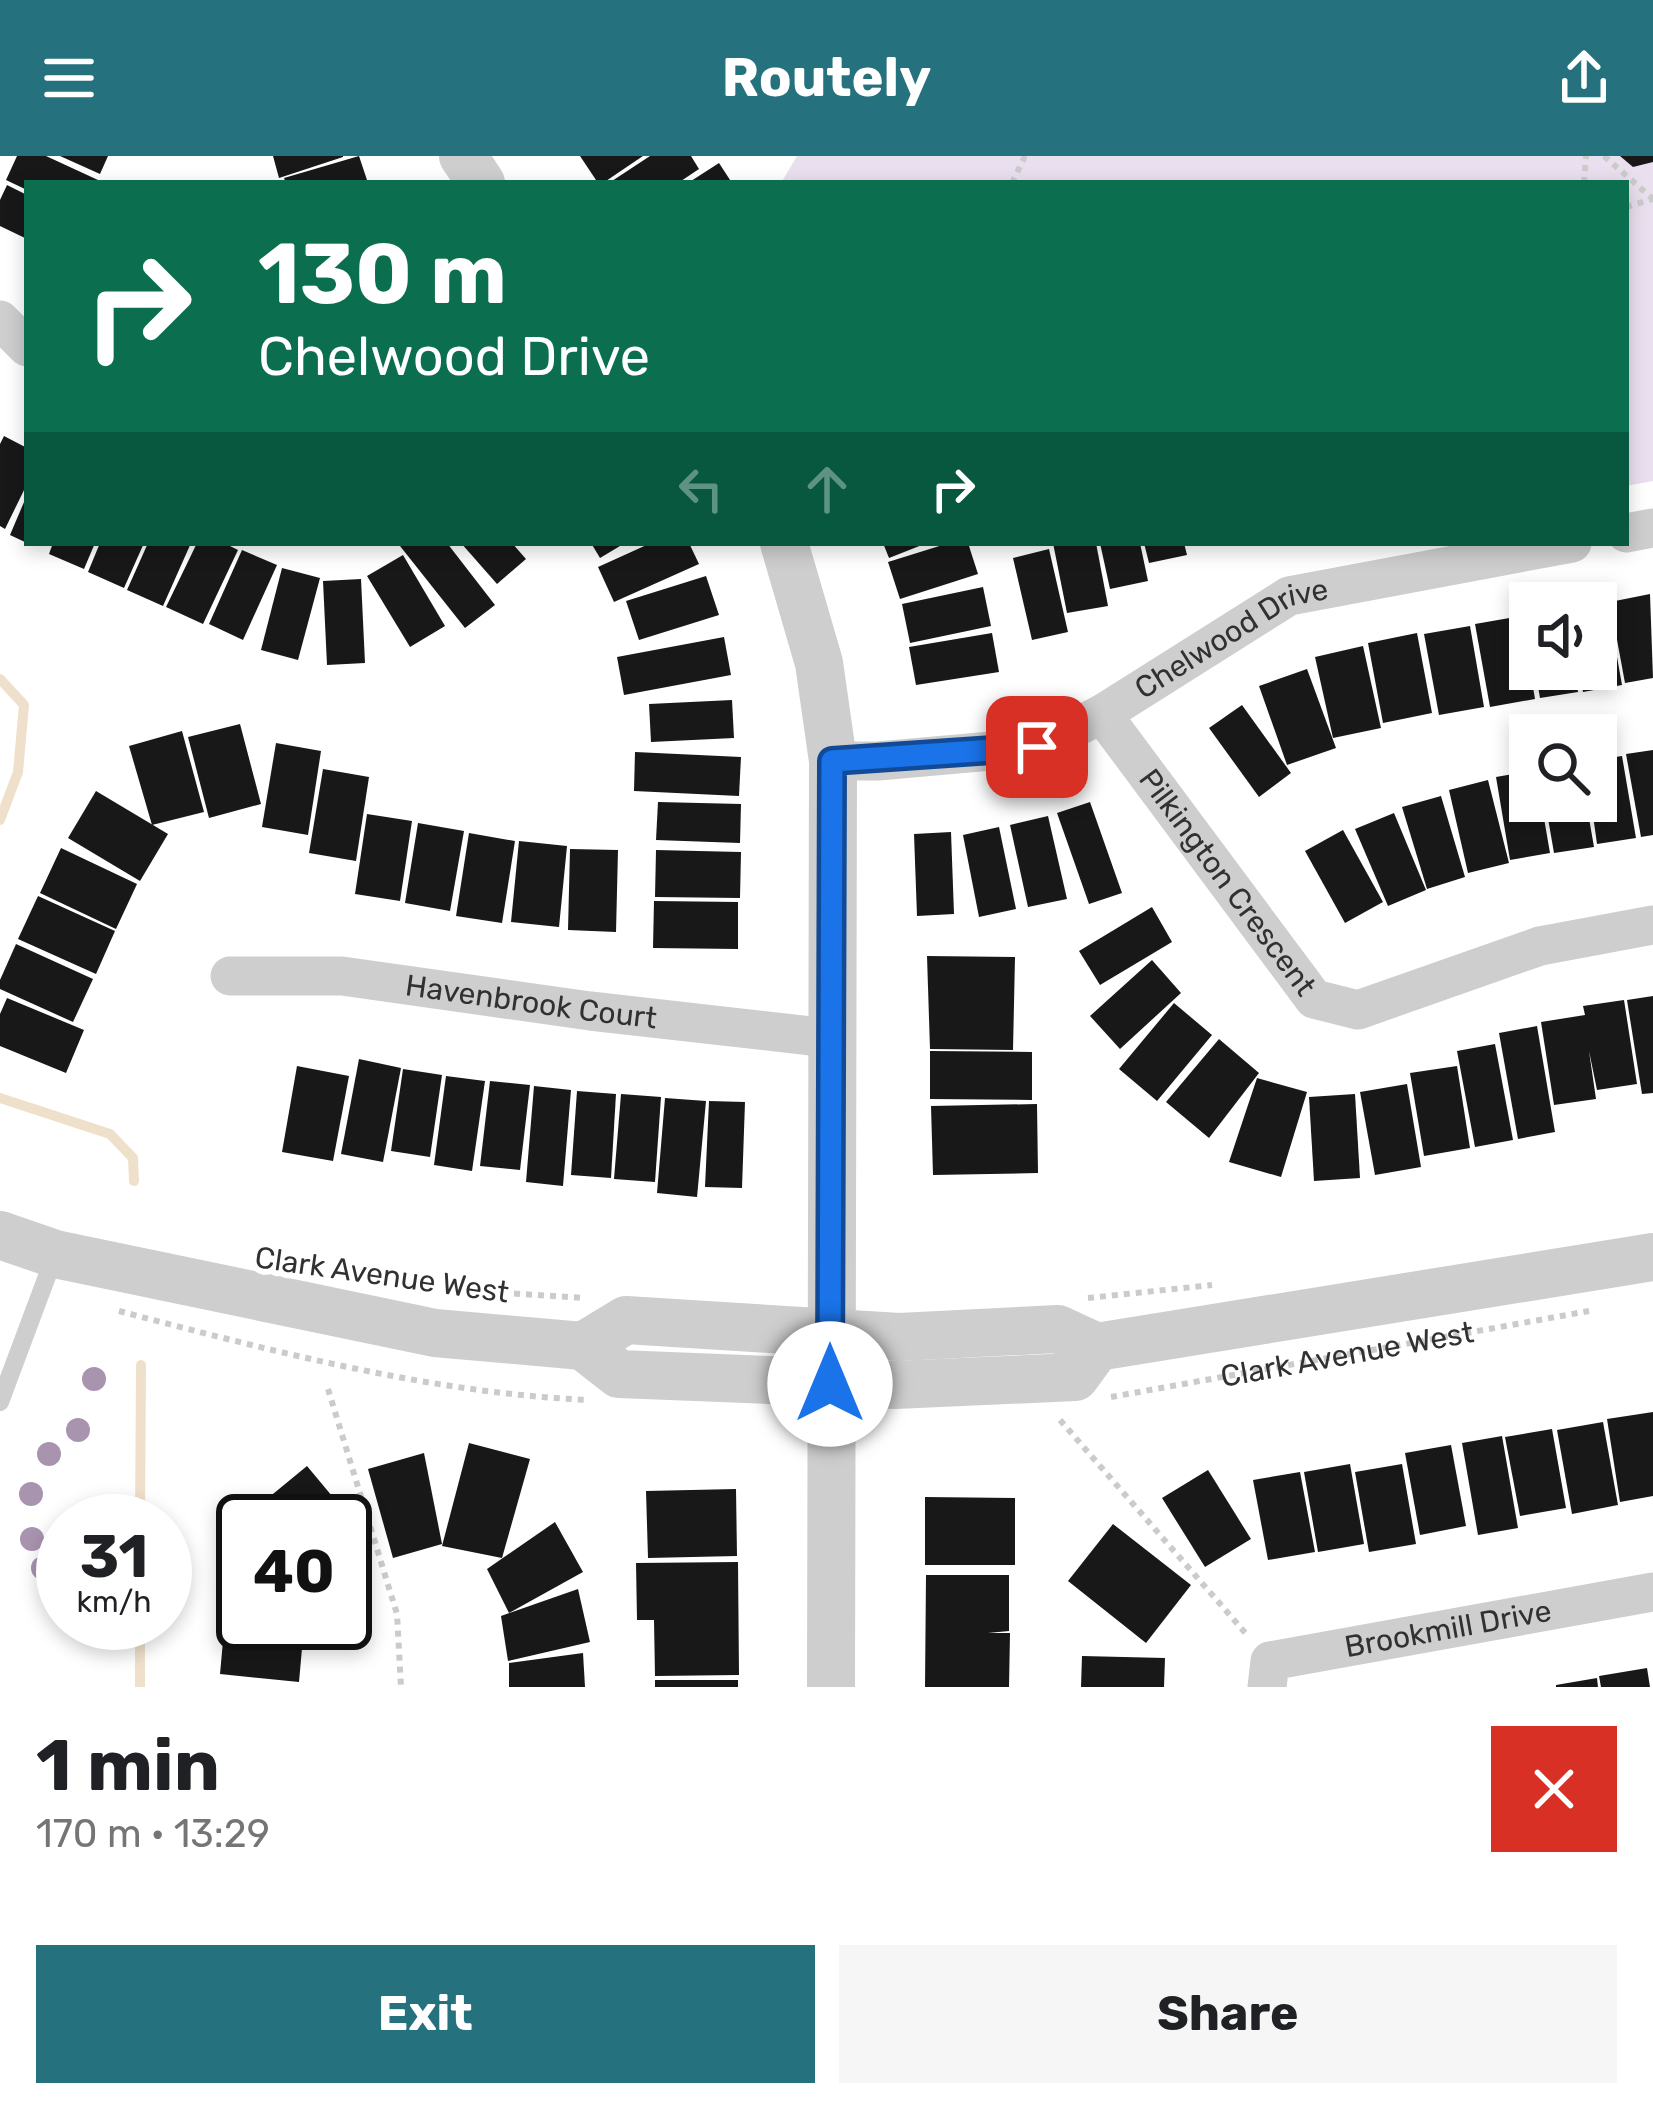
<!DOCTYPE html>
<meta charset="utf-8">
<style>
:root{--surface:#fff;--page:#f6f6f6;--text:#202124;--muted:#757577;--accent:#26717e}
body{margin:0;font-family:Rubik,sans-serif;background:var(--page);color:var(--text);height:100vh;display:flex;flex-direction:column;font-size:45px;white-space:nowrap}
*{box-sizing:border-box;margin:0}
p{font-size:39px;color:var(--muted)}
.icon{flex:none;width:66px;height:66px;fill:none;stroke:currentColor;stroke-width:2;stroke-linecap:round;stroke-linejoin:round}
.map{position:relative;height:1531px;overflow:hidden}
.sheet{display:flex;flex-direction:column;background:var(--surface);flex:1}
.sheet>*{flex:none}
.banner{position:absolute;left:24px;top:24px;width:1605px;height:366px;border-radius:0px;box-shadow:0 6px 18px #0003;background:#0b6e4f;color:#fff;overflow:hidden}
.buttons{position:absolute;left:1509px;top:426px;display:grid;gap:24px}
.buttons a{display:grid;place-items:center;width:108px;height:108px;border-radius:0px;background:var(--surface);box-shadow:0 6px 18px #0003;font-size:60px}
.speed{position:absolute;left:36px;top:1338px;display:flex;gap:24px;font-size:60px;font-weight:700;text-align:center}
.speed>*{display:grid;place-content:center;width:156px;height:156px;border-radius:50%;background:var(--surface);box-shadow:0 6px 18px #0003;line-height:1}
.speed small{font-size:30px;font-weight:400}
.speed .limit{border:6px solid #111;border-radius:18px;background:#fff;color:#111}
.pin{position:absolute;display:grid;place-items:center;width:102px;height:102px;color:#fff;margin:-51px;border-radius:24px;box-shadow:0 6px 18px #0006}
.me{position:absolute;width:132px;margin:-66px;rotate:0deg;stroke-linejoin:round;filter:drop-shadow(0 0 9px #0008)}
.turn{display:flex;align-items:center;gap:42px;height:252px;padding:0 36px;font-size:54px}
.turn .icon{width:156px;height:156px;stroke-width:2.5}
.turn b{display:block;font-size:84px;line-height:102px}
.lanes{display:flex;align-items:center;height:114px;padding:0 36px;background:#0003;justify-content:center;gap:60px;direction:ltr}
.lanes .off{opacity:.35}
.round{display:grid;place-items:center;flex:none;width:126px;height:126px;border-radius:0px;background:var(--page)}
.head{display:flex;align-items:center;justify-content:space-between;height:204px;padding:0 36px}
h1{font-size:72px;font-weight:700;line-height:90px}
.cta{display:flex;gap:24px;margin-top:auto;padding:24px 36px}
.cta a{flex:1;height:138px;border-radius:0px;background:var(--accent);color:#fff;font-size:48px;font-weight:700;line-height:138px;text-align:center}
.cta a+a{background:var(--page);color:var(--text)}
header{display:flex;justify-content:space-between;align-items:center;height:156px;padding:0 36px;background:var(--accent);color:#fff;font-size:54px;font-weight:700}
.map>svg:first-child{display:block}
.green{fill:#eadfee}
.lines{fill:none;stroke-linecap:round;stroke-linejoin:round}
.stream{stroke:#efe0cb;stroke-width:10}
.building{fill:#181818}
.path{stroke:#cbcbcb;stroke-width:6;stroke-dasharray:6 6;stroke-linecap:butt}
.service{stroke:#cecece;stroke-width:18}
.minor{stroke:#cecece;stroke-width:39}
.tertiary{stroke:#cecece;stroke-width:48}
.tree{fill:#a994b0}
.route-casing{stroke:#114b97;stroke-width:30}
.route{stroke:#1a73e8;stroke-width:21}
.labels{text-anchor:middle;stroke-width:12;stroke-linejoin:round;paint-order:stroke}
.street-label{font-size:30px;fill:#313131;stroke:#fff}
</style>
<header><svg class="icon" aria-label="menu" viewBox="0 0 24 24"><path d="M4 6h16M4 12h16M4 18h16"/></svg>Routely<svg class="icon" aria-label="share" viewBox="0 0 24 24"><path d="M12 15V3M7 8l5-5 5 5M5 13v7h14v-7"/></svg></header>
<div class="map">
<svg width="1653" height="1531" viewBox="0 0 1653 1531">
<rect width="100%" height="100%" fill="#fff"/>
<polygon class="green" points="797,0 1653,0 1653,325 1626,330 1626,27 781,27"/>
<g class="lines">
<g class="stream">
<polyline points="0,523 24,549 18,616 0,664"/>
<polyline points="0,942 110,978 133,1002 134,1025"/>
<polyline points="140,1365 141,1209"/>
<polyline points="140,1531 140,1467"/>
</g>
</g>
<g class="building">
<polygon points="17,0 46,0 98,24 97,27 27,27 27,34 6,24"/>
<polygon points="60,0 108,0 100,18"/>
<polygon points="273,0 343,0 343,1 279,22"/>
<polygon points="359,0 368,27 286,27 284,22"/>
<polygon points="580,0 643,0 603,27 598,27"/>
<polygon points="650,0 691,0 699,13 678,27 609,27"/>
<polygon points="1620,0 1653,0 1653,6 1633,11"/>
<polygon points="719,7 732,27 688,27"/>
<polygon points="7,29 27,39 27,83 0,70 0,44"/>
<polygon points="4,280 27,292 27,328 5,373 0,370 0,288"/>
<polygon points="27,339 27,387 10,379"/>
<polygon points="53,387 95,387 84,413 49,398"/>
<polygon points="100,387 144,387 124,432 88,416"/>
<polygon points="148,387 191,387 163,450 127,434"/>
<polygon points="197,387 224,387 238,394 203,468 166,451"/>
<polygon points="404,387 447,387 495,449 465,472 400,390"/>
<polygon points="461,387 512,387 526,403 497,428"/>
<polygon points="591,387 625,387 600,402"/>
<polygon points="651,387 689,387 699,408 614,446 598,411"/>
<polygon points="883,387 927,387 889,402"/>
<polygon points="949,387 968,387 978,418 900,443 888,406"/>
<polygon points="1053,387 1096,387 1108,450 1067,457"/>
<polygon points="1100,387 1140,387 1148,425 1110,433"/>
<polygon points="1144,387 1184,387 1187,399 1149,407"/>
<polygon points="1049,393 1068,476 1032,484 1013,402"/>
<polygon points="242,394 277,409 243,484 209,468"/>
<polygon points="403,399 445,470 410,491 367,420"/>
<polygon points="282,412 320,422 298,504 261,494"/>
<polygon points="706,420 719,459 639,484 626,445"/>
<polygon points="361,423 365,507 327,509 323,425"/>
<polygon points="983,431 991,470 910,487 902,448"/>
<polygon points="1650,438 1653,522 1625,527 1610,446"/>
<polygon points="1607,445 1622,529 1583,536 1579,513 1596,513 1596,447"/>
<polygon points="1521,460 1535,543 1490,551 1475,468"/>
<polygon points="1470,470 1484,551 1439,559 1424,478"/>
<polygon points="992,477 999,516 916,529 909,491"/>
<polygon points="1417,477 1432,557 1383,567 1368,487"/>
<polygon points="724,481 731,519 624,539 617,501"/>
<polygon points="1363,490 1381,572 1333,582 1315,501"/>
<polygon points="1307,513 1336,592 1287,609 1259,530"/>
<polygon points="1535,513 1575,513 1578,536 1540,542"/>
<polygon points="732,544 734,582 651,586 649,548"/>
<polygon points="1242,549 1291,617 1259,641 1209,572"/>
<polygon points="240,568 261,648 209,662 188,581"/>
<polygon points="182,575 204,656 152,669 129,590"/>
<polygon points="276,587 321,595 308,679 262,671"/>
<polygon points="1653,594 1653,679 1641,681 1626,598"/>
<polygon points="635,596 741,601 739,640 634,635"/>
<polygon points="1622,600 1636,682 1597,688 1591,645 1596,645 1596,604"/>
<polygon points="323,613 369,621 356,705 309,697"/>
<polygon points="1530,615 1530,645 1541,645 1550,697 1510,704 1496,621"/>
<polygon points="1488,624 1509,707 1468,717 1449,634"/>
<polygon points="96,635 168,678 140,725 68,682"/>
<polygon points="1441,640 1465,721 1427,733 1402,651"/>
<polygon points="1545,645 1586,645 1594,691 1554,697"/>
<polygon points="658,646 741,648 740,687 656,684"/>
<polygon points="1090,646 1122,737 1089,748 1057,657"/>
<polygon points="1394,657 1426,734 1388,750 1355,673"/>
<polygon points="367,658 412,665 400,745 355,738"/>
<polygon points="1048,660 1067,743 1028,751 1010,669"/>
<polygon points="418,667 464,675 450,755 405,747"/>
<polygon points="999,671 1016,753 979,761 963,679"/>
<polygon points="1343,674 1383,746 1345,767 1305,695"/>
<polygon points="951,676 954,758 917,760 914,678"/>
<polygon points="469,677 515,685 502,767 456,760"/>
<polygon points="519,685 567,690 559,771 511,766"/>
<polygon points="61,692 137,728 116,773 40,737"/>
<polygon points="570,693 618,694 616,776 568,774"/>
<polygon points="656,694 741,696 740,742 655,741"/>
<polygon points="38,740 115,775 96,818 18,783"/>
<polygon points="654,745 738,746 738,793 653,792"/>
<polygon points="1152,751 1172,786 1100,829 1079,795"/>
<polygon points="16,788 93,823 73,866 0,833 0,824"/>
<polygon points="927,800 1015,801 1013,894 930,893"/>
<polygon points="1152,804 1181,837 1120,893 1090,860"/>
<polygon points="1653,840 1653,937 1642,938 1627,844"/>
<polygon points="7,842 84,874 66,917 0,890 0,858"/>
<polygon points="1624,844 1637,928 1597,934 1589,895 1596,943 1554,949 1541,866 1585,859 1583,850"/>
<polygon points="1174,847 1212,879 1157,945 1119,913"/>
<polygon points="1537,870 1555,976 1518,983 1499,877"/>
<polygon points="1219,883 1259,917 1209,982 1166,946"/>
<polygon points="1495,888 1513,984 1475,991 1457,895"/>
<polygon points="930,895 1032,896 1032,944 930,943"/>
<polygon points="359,903 401,912 383,1006 341,998"/>
<polygon points="297,910 349,920 333,1005 282,996"/>
<polygon points="1457,910 1470,992 1424,1000 1410,917"/>
<polygon points="403,913 442,919 430,1001 391,995"/>
<polygon points="446,920 485,925 472,1015 434,1009"/>
<polygon points="1257,922 1307,936 1281,1021 1229,1006"/>
<polygon points="490,925 530,929 520,1014 480,1010"/>
<polygon points="1407,928 1421,1011 1375,1019 1360,936"/>
<polygon points="534,930 571,934 563,1030 526,1026"/>
<polygon points="577,935 616,938 611,1022 571,1019"/>
<polygon points="621,938 661,941 655,1026 614,1023"/>
<polygon points="1355,938 1360,1022 1314,1025 1309,941"/>
<polygon points="665,942 706,945 697,1041 657,1037"/>
<polygon points="709,945 745,946 742,1032 705,1031"/>
<polygon points="1037,948 1038,1017 933,1019 931,950"/>
<polygon points="1653,1256 1653,1340 1620,1346 1607,1263"/>
<polygon points="1603,1266 1618,1349 1572,1358 1557,1274"/>
<polygon points="1552,1273 1566,1352 1520,1360 1505,1281"/>
<polygon points="1502,1280 1518,1372 1478,1379 1462,1287"/>
<polygon points="469,1287 530,1303 502,1402 442,1390"/>
<polygon points="1451,1289 1466,1370 1420,1379 1405,1297"/>
<polygon points="424,1297 442,1388 393,1402 368,1313"/>
<polygon points="1350,1308 1364,1388 1318,1396 1304,1316"/>
<polygon points="1402,1308 1416,1388 1369,1396 1355,1316"/>
<polygon points="307,1310 367,1382 345,1400 345,1365 274,1365 262,1347"/>
<polygon points="1208,1314 1251,1383 1205,1411 1162,1342"/>
<polygon points="1300,1316 1315,1396 1268,1404 1253,1324"/>
<polygon points="736,1333 737,1400 648,1402 646,1335"/>
<polygon points="925,1341 1015,1342 1015,1409 925,1409"/>
<polygon points="555,1366 583,1416 509,1457 487,1413"/>
<polygon points="1113,1368 1191,1429 1146,1487 1068,1425"/>
<polygon points="243,1380 243,1435 218,1420"/>
<polygon points="738,1406 739,1519 655,1520 654,1464 637,1464 636,1407"/>
<polygon points="926,1419 1009,1419 1009,1475 988,1477 1010,1477 1009,1531 925,1531"/>
<polygon points="578,1433 590,1486 508,1505 501,1460"/>
<polygon points="225,1463 304,1470 299,1526 220,1518"/>
<polygon points="583,1497 585,1531 509,1531 509,1507"/>
<polygon points="1082,1500 1165,1502 1164,1531 1081,1531"/>
<polygon points="1647,1512 1650,1531 1601,1531 1599,1520"/>
<polygon points="1597,1522 1598,1531 1556,1531 1556,1529"/>
<rect x="655" y="1524" width="83" height="7"/>
</g>
<g class="lines">
<g class="path">
<polyline points="1604,0 1653,43"/>
<polyline points="1012,27 1025,0"/>
<polyline points="1584,27 1586,0"/>
<polyline points="1626,51 1653,43"/>
<polyline points="383,1122 489,1136 585,1142"/>
<polyline points="1088,1142 1212,1129"/>
<path d="M 119,1155 C 272,1195 430,1237 589,1244"/>
<polyline points="328,1233 397,1458 401,1531"/>
<path id="s1" d="M 1111,1241 L 1589,1155"/>
<polyline points="1060,1264 1248,1480"/>
</g>
<polyline class="service" points="0,1246 55,1099"/>
<g class="minor">
<polyline points="0,164 27,191"/>
<polyline points="1626,377 1653,372"/>
<path id="s2" d="M 1102,558 L 1314,843 L 1358,854 L 1540,790 L 1653,769"/>
<path id="s3" d="M 833,605 L 878,605 L 1037,591 L 1102,558 L 1289,440 L 1572,387"/>
<path id="s4" d="M 230,820 L 342,820 L 590,855 L 829,882"/>
<path id="s5" d="M 1267,1531 L 1270,1505 L 1653,1436"/>
</g>
<g class="tertiary">
<polyline points="463,0 481,27"/>
<polyline points="784,387 819,507 833,605 831,1531"/>
<polyline points="0,1079 55,1098 435,1177 583,1190 619,1218 895,1229 1075,1221 1097,1191"/>
<polyline points="583,1190 626,1164 899,1181 1058,1173 1097,1191 1653,1101"/>
</g>
</g>
<g class="tree">
<circle cx="94" cy="1223" r="12"/>
<circle cx="78" cy="1274" r="12"/>
<circle cx="49" cy="1298" r="12"/>
<circle cx="31" cy="1338" r="12"/>
<circle cx="32" cy="1383" r="12"/>
<circle cx="43" cy="1412" r="12"/>
</g>
<g class="lines">
<defs>
<polyline id="route" points="830,1228 832,605 1037,591"/>
</defs>
<use href="#route" class="route-casing"/>
<use href="#route" class="route"/>
</g>
<g class="labels">
<g class="street-label">
<text dy="10" stroke="none"><textPath href="#s3" startOffset="429">Chelwood Drive</textPath></text>
<text dy="10" stroke="none"><textPath href="#s2" startOffset="210">Pilkington Crescent</textPath></text>
<text dy="10" stroke="none"><textPath href="#s4" startOffset="303">Havenbrook Court</textPath></text>
<text transform="translate(382 1119) rotate(8)" y="10">Clark Avenue West</text>
<text dy="10" stroke="none"><textPath href="#s1" startOffset="240">Clark Avenue West</textPath></text>
<text dy="10" stroke="none"><textPath href="#s5" startOffset="207">Brookmill Drive</textPath></text>
</g>
</g>
</svg>
<div class="buttons">
<a><svg class="icon" aria-label="sound" viewBox="0 0 24 24"><path d="M4 9h4l5-4v14l-5-4H4zM17 9q2 3 0 6"/></svg></a>
<a><svg class="icon" aria-label="search" viewBox="0 0 24 24"><circle cx="10" cy="10" r="6"/><path d="M15 15l6 6"/></svg></a>
</div>
<div class="speed"><div>31<small>km/h</small></div><div class="limit">40</div></div>
<div class="pin" style="left:1037px;top:591px;background:#d93025"><svg class="icon" aria-label="arrive" viewBox="0 0 24 24"><path d="M6 21V4h12l-3 4 3 4H6"/></svg></div>
<svg class="me" style="left:830px;top:1228px" viewBox="-20 -20 40 40"><circle r="19" fill="#fff"/><path d="M0-13L10 11 0 6-10 11z" fill="#1a73e8"/></svg>
<div class="banner">
<div class="turn"><svg class="icon" aria-label="right" viewBox="0 0 24 24"><path d="M7 20v-9h11M14 6l5 5-5 5"/></svg><div><b>130 m</b>Chelwood Drive</div></div>
<div class="lanes"><svg class="icon off" aria-label="left" viewBox="0 0 24 24"><path d="M17 20v-9H6M10 6l-5 5 5 5"/></svg><svg class="icon off" aria-label="ahead" viewBox="0 0 24 24"><path d="M12 20V5M6 11l6-6 6 6"/></svg><svg class="icon" aria-label="right" viewBox="0 0 24 24"><path d="M7 20v-9h11M14 6l5 5-5 5"/></svg></div>
</div>
</div>
<section class="sheet">
<div class="head"><div><h1>1 min</h1><p>170 m · 13:29</p></div><a class="round" style="background:#d93025;color:#fff"><svg class="icon" aria-label="close" viewBox="0 0 24 24"><path d="M6 6l12 12M18 6L6 18"/></svg></a></div>
<div class="cta"><a>Exit</a><a>Share</a></div>
</section>
